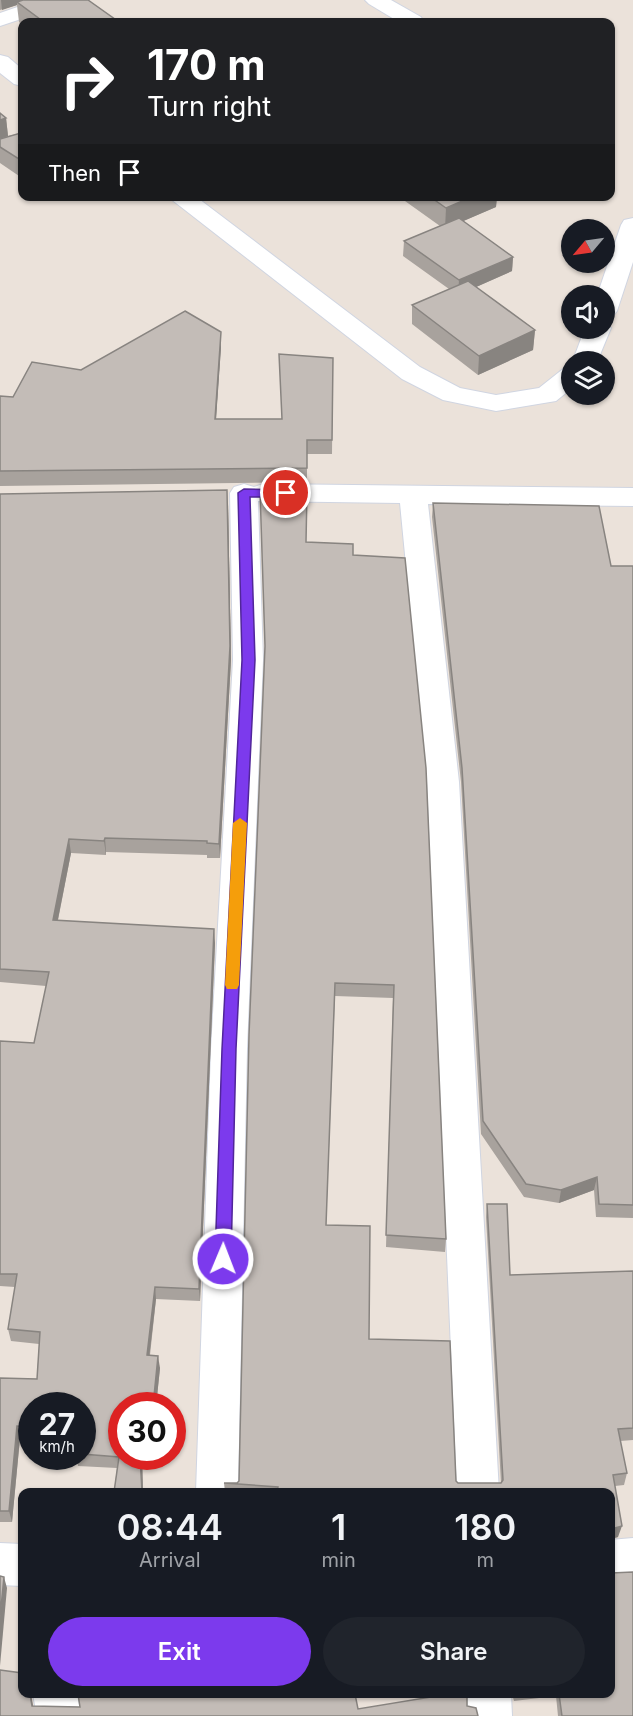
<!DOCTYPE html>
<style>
:root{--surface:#171b24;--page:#20242c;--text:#f1f3f6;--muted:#9ea1a6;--accent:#7c3aed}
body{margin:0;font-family:Inter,sans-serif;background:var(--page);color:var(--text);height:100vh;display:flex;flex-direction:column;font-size:22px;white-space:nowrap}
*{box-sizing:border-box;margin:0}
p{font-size:20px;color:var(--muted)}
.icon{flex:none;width:33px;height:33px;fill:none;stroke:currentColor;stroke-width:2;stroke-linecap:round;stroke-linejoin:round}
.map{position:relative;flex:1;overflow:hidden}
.sheet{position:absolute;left:18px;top:1488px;width:597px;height:210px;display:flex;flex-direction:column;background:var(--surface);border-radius:12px;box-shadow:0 2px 4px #0004}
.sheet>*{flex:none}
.hud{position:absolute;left:18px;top:18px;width:597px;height:183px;border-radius:12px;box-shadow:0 2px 4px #0004;background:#202124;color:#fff;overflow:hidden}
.needle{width:39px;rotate:241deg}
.controls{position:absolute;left:561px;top:219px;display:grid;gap:12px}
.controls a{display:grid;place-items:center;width:54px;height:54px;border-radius:50%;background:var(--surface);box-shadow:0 2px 4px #0004;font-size:30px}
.speed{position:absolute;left:18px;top:1392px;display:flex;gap:12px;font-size:30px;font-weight:700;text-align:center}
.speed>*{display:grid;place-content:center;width:78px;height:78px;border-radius:50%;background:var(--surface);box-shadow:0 2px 4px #0004;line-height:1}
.speed small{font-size:15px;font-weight:400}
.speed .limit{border:9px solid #d22;background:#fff;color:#111}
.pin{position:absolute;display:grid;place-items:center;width:51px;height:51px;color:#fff;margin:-26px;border:3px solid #fff;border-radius:50%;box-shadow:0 2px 6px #0007}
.me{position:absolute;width:66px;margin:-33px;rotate:1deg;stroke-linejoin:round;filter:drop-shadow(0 0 4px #0008)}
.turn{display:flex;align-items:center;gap:21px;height:126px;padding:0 30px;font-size:27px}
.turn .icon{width:78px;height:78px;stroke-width:2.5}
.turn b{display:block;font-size:42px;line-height:51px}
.then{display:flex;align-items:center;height:57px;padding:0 30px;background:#0003;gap:12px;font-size:22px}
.eta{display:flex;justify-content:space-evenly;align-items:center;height:102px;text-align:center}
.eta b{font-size:36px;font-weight:600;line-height:42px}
.button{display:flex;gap:12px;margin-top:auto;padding:12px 30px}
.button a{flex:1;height:69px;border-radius:36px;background:var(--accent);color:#fff;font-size:24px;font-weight:600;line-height:69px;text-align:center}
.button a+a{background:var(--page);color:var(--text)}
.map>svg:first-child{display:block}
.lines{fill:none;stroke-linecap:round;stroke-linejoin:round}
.minor-casing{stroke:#d0d5e1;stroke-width:2}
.minor{fill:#fff;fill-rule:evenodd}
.wall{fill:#a8a29d}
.shaded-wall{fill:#888480}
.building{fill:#c3bcb7;stroke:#888480;stroke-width:1.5}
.route{fill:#7c3aed;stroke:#51269a;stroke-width:1.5}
.slow{fill:#f59e0b}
</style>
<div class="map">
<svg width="633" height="1716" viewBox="0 0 633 1716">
<rect width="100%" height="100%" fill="#ebe2da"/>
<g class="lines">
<defs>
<g id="minor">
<polygon points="38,0 70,0 66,4 0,26 0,13"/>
<polygon points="365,0 391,0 421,17 424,22 399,22 369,4"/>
<polygon points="0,55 8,57 22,69 22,86 14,84 0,73"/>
<polygon points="167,196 195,196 420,367 460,388 496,395 539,388 563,369 572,367 572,388 556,401 496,411 443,400 402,379"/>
<polygon points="633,218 633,262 617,311 613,316 604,318 604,296 597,296 621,225 624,220"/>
<polygon points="604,322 611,328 597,362 572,363 585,328 604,328"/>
<polygon points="244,484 254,487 263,484 633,488 633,506 428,504 459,782 499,1492 457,1492 427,782 400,503 258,501 263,660 247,1049 238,1492 196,1492 211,1049 233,660 230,493 234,487"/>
<polygon points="633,1538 633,1580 610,1582 610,1540"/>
<polygon points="0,1543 22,1544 22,1586 0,1585"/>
<polygon points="33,1694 77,1694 81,1716 37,1716"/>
<polygon points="467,1694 511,1694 512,1716 468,1716"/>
</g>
</defs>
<use href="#minor" class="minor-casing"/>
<use href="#minor" class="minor"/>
</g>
<g class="wall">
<polygon points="0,0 88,0 119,22 22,22 22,25 19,22 17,5 0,10"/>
<polygon points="6,118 8,136 21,133 22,130 22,178 0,163 0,147"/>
<polygon points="398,196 497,196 496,207 463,221 513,257 512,271 476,287 535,330 533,350 478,375 412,324 412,305 449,289 403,256 404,241 440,226"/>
<polygon points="221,347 216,419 281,419 333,358 332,454 307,454 307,482 0,486 0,396 13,397 81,370"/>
<polygon points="0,494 228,504 231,660 220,858 207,858 207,855 106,852 106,855 71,853 58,920 215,943 200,1301 156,1299 150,1355 160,1368 156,1406 122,1406 142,1456 143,1492 114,1492 117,1468 78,1466 76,1456 82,1456 82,1406 32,1406 32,1439 20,1438 12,1522 0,1522 0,1378 37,1379 39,1344 11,1341 8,1329 15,1287 0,1286 0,1041 34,1043 46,986 0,982"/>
<polygon points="433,503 611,566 633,566 633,1218 596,1217 594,1190 559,1203 524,1197 481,1134 461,782 432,517"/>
<polygon points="306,542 353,544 353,555 446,1239 445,1252 386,1247 393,998 335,996 326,1225 369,1339 456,1481 458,1483 501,1483 486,1217 487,1204 510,1275 633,1271 633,1440 620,1441 627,1473 624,1485 615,1486 618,1537 611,1539 611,1573 633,1716 558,1716 556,1696 514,1701 512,1694 610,1694 610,1492 225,1492 224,1483 237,1483 239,1481"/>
</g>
<g class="shaded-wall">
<polygon points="1,0 31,0 17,2 17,5 2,10"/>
<polygon points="6,118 8,136 0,139 0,120"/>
<polygon points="474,196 497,196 496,207 445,229 446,208"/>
<polygon points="513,257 512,271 458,295 459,280"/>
<polygon points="535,330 533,350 478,375 479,356"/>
<polygon points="221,332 221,347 215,434 215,419"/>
<polygon points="228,504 231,660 220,858 219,844"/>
<polygon points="105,838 106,852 106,855 104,841"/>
<polygon points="69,839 71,853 55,934 53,920"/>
<polygon points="214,929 215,943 200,1301 199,1289"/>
<polygon points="597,1177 594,1190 559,1203 561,1190"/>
<polygon points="155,1287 156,1299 148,1367 147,1355"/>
<polygon points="158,1356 160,1368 156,1406 153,1406"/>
<polygon points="17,1426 20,1438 12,1522 9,1511"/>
<polygon points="140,1456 142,1456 143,1492 142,1492"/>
<polygon points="622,1526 618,1537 610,1539 611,1529"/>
<polygon points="4,1577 7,1588 0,1666 0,1617"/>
<polygon points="30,1694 31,1694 35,1716 32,1706"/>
</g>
<g class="building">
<polygon points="23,0 88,0 119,22 44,22 17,2"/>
<polygon points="0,113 6,118 0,120"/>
<polygon points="22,130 22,161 0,147 0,139 21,133"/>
<polygon points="429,196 474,196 446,208"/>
<polygon points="459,218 513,257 459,280 404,241"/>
<polygon points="468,281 535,330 479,356 412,305"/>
<polygon points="185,311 221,332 215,419 282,419 279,354 333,358 332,440 307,440 307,468 0,471 0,396 13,397 32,362 81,370"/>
<polygon points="227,490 230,646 219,844 207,843 207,841 105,838 104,841 69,839 53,920 214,929 199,1289 155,1287 147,1355 158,1356 153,1406 122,1406 122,1456 140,1456 142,1492 114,1492 119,1457 82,1454 82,1406 32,1406 32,1427 17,1426 9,1511 0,1511 0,1378 37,1379 40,1332 8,1329 17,1274 0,1274 0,1041 34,1043 49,972 0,969 0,494"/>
<polygon points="260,490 307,491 306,542 353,544 353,555 405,558 426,768 446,1239 386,1235 394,985 335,983 326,1225 370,1226 369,1339 450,1341 456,1481 458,1483 501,1483 503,1480 487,1204 507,1204 510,1275 633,1271 633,1428 618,1429 627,1473 613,1475 622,1526 611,1529 611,1573 633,1572 633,1716 562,1716 559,1694 610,1694 610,1492 277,1492 278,1487 224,1483 237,1483 239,1481 249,1035 265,646"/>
<polygon points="433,503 599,506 611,566 633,566 633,1205 599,1204 597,1177 561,1190 526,1184 483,1121 462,768"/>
<polygon points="0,1576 4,1577 0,1617"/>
<polygon points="0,1670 22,1673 22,1694 30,1694 32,1706 80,1707 78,1694 355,1694 358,1709 449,1694 467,1694 467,1706 476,1708 478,1716 0,1716"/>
</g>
<polygon class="route" points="244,489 286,490 292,493 286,497 250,497 255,660 236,1049 231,1259 229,1264 223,1266 218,1264 215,1259 222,1049 242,660 238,493"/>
<polygon class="slow" points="240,818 247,823 239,985 237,989 227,989 225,985 233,823"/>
</svg>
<div class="controls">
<a><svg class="needle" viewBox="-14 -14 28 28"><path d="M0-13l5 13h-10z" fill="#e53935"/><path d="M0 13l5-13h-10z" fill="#9ea1a6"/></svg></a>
<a><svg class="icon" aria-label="sound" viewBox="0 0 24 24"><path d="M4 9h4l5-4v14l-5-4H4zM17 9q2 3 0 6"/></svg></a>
<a><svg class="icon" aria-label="layers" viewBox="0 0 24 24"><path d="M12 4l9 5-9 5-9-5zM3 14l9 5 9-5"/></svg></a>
</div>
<div class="speed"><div>27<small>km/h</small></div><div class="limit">30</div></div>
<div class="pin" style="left:286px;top:493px;background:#d93025"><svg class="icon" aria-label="arrive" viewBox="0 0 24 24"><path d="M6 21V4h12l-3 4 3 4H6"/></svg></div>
<svg class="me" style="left:223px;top:1259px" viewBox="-20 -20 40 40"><circle r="17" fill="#7c3aed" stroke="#fff" stroke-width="3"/><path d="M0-11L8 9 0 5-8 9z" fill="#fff"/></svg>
<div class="hud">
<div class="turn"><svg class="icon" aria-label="right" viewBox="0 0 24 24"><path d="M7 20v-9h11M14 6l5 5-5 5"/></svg><div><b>170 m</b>Turn right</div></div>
<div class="then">Then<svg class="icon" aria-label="arrive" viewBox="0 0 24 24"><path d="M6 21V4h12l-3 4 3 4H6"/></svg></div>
</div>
<section class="sheet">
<div class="eta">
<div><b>08:44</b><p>Arrival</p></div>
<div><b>1</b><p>min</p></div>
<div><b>180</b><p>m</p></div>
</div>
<div class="button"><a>Exit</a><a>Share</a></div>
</section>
</div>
